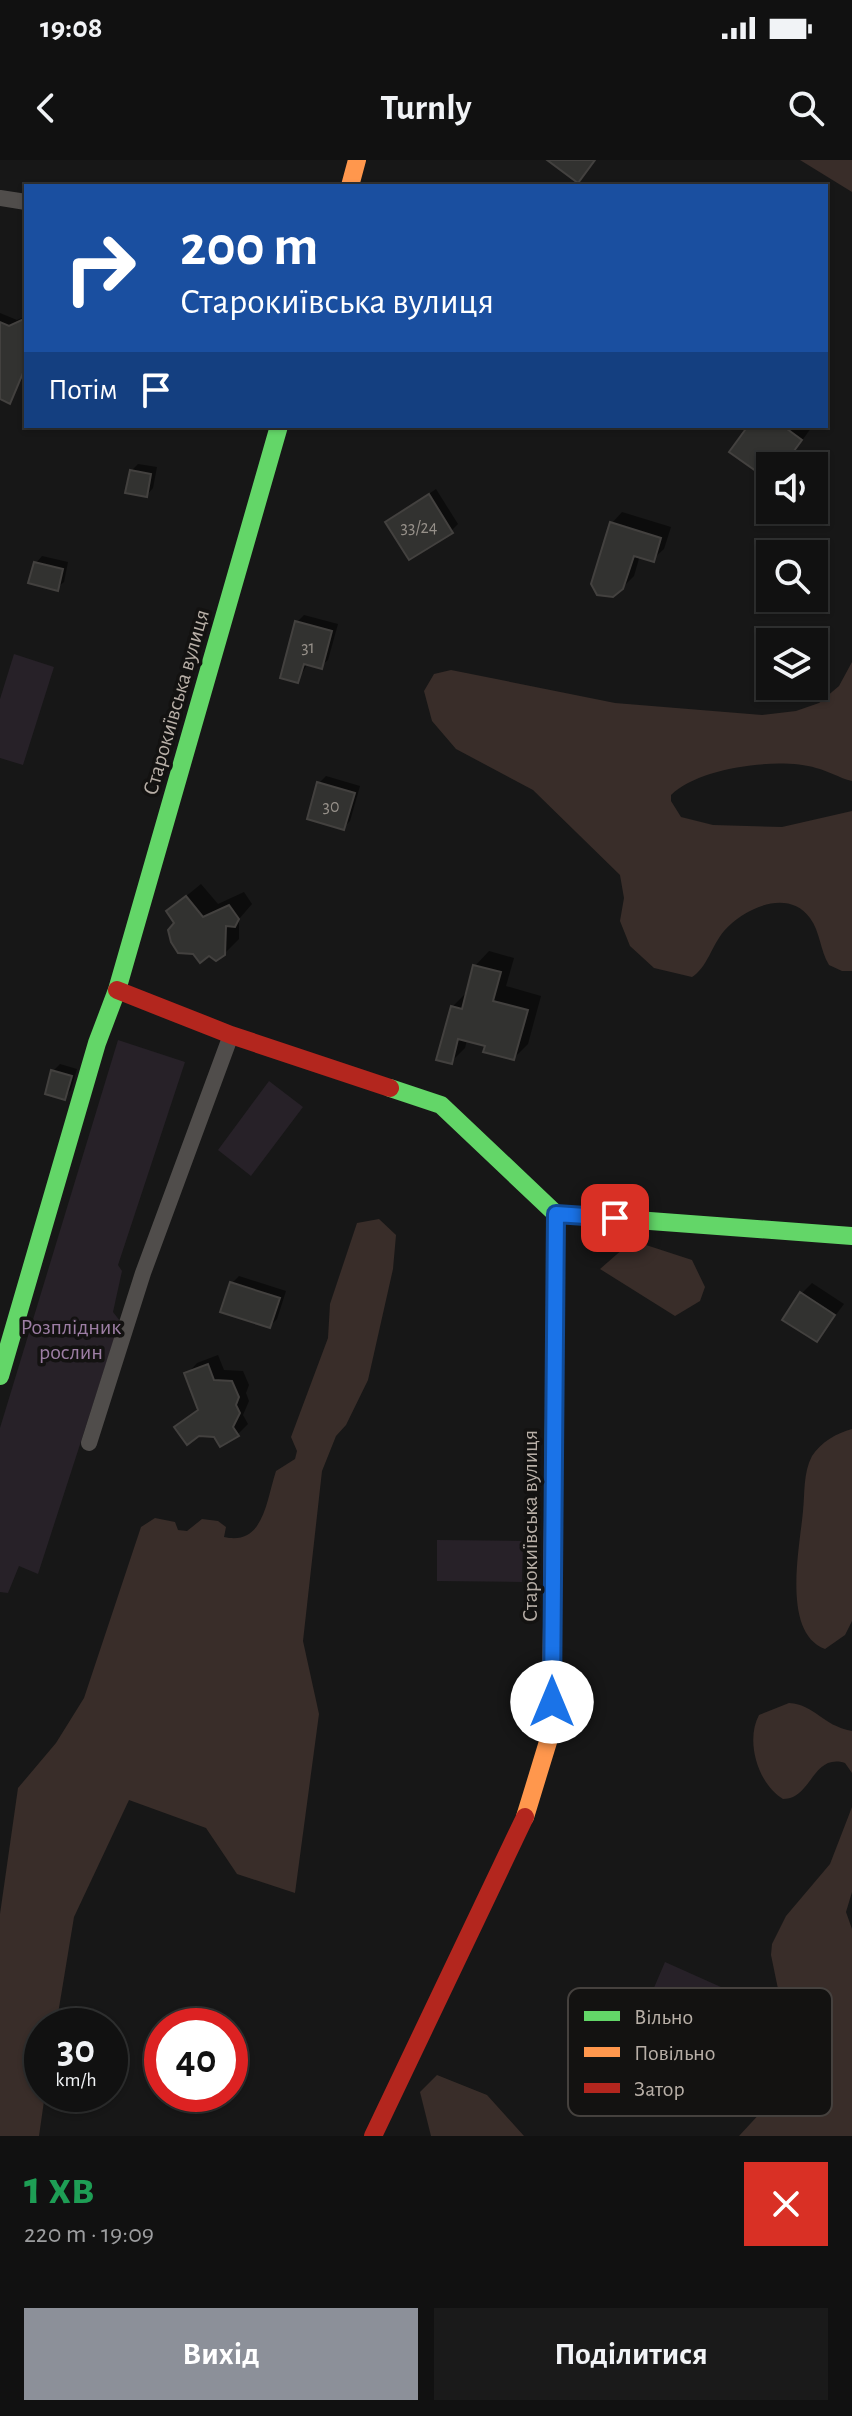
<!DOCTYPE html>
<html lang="uk">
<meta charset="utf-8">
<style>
:root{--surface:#111;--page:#1a1a1a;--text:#f1f3f6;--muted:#9c9d9f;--line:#303131;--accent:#8c9099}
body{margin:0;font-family:"Alegreya Sans",sans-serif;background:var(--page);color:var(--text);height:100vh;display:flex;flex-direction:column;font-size:30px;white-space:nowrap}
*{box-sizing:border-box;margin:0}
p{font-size:26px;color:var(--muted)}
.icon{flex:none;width:44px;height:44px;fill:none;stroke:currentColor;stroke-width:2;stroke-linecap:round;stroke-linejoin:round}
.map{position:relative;height:1976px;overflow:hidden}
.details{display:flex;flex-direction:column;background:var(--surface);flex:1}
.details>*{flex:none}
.hud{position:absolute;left:24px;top:24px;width:804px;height:244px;border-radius:0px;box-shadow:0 2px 6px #0004,0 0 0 2px var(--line);background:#1a4fa0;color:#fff;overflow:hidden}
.fabs{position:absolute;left:756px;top:292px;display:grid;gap:16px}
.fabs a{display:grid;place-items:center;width:72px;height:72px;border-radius:0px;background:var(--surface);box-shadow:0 2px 6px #0004,0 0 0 2px var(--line);font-size:40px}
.speed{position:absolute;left:24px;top:1848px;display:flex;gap:16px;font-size:40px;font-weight:700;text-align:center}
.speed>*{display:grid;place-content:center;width:104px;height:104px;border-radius:50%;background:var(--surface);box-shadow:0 2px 6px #0004,0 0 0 2px var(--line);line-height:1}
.speed small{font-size:20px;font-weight:400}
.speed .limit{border:12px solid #d22;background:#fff;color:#111}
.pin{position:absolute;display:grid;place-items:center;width:68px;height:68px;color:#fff;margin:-34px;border-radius:16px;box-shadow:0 4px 12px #0006}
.me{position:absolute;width:88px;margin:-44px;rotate:0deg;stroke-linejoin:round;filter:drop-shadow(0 0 6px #0008)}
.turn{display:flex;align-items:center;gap:28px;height:168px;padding:0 24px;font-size:36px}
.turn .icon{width:104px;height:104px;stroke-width:2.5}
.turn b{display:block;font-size:56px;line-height:68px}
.then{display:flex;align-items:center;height:76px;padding:0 24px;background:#0003;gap:16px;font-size:30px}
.round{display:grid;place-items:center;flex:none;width:84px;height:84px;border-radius:0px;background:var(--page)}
.overview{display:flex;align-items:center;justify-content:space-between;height:136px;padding:0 24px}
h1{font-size:48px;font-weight:700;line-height:60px;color:#1e9e55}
.primary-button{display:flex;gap:16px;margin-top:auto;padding:16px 24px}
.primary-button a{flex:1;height:92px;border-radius:0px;background:var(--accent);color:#fff;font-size:32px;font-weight:700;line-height:92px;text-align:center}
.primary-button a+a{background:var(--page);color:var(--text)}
.status{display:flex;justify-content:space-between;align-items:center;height:56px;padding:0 40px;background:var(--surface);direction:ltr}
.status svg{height:22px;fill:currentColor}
header{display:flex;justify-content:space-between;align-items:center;height:104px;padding:0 24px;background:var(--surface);font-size:36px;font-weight:700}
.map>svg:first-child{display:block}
.green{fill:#272128}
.water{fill:#392d29}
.shadow{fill:#0007}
.building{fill:#323230;stroke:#43413f;stroke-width:2}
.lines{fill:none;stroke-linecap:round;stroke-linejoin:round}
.street{stroke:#504d4b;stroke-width:16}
.fast{stroke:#63d668;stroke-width:18}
.slow{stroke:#ff974d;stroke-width:18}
.jam{stroke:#b3261e;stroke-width:18}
.route-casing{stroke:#114b97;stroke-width:20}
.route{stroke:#1a73e8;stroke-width:14}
.labels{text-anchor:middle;stroke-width:7;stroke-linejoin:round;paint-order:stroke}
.number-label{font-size:18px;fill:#969089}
.street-label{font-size:22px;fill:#b8afa7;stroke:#131211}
.park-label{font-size:22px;fill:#9d7ea4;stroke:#131211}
.key{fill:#131211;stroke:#45413e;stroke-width:2}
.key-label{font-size:22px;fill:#b8afa7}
</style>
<div class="status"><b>19:08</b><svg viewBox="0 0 49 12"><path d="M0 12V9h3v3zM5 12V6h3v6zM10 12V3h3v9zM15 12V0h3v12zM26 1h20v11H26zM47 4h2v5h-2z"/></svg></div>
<header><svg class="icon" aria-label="back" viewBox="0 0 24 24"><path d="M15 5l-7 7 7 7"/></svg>Turnly<svg class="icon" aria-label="search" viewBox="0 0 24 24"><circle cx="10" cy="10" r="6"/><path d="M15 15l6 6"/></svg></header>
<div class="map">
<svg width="852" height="1976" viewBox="0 0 852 1976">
<rect width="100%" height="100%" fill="#171717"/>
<path class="green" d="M14,494L54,507L23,605L0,598V539Z
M118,880L185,902L118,1105L122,1111L113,1152L120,1161L38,1414L19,1406L8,1433L0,1432V1268Z
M269,921L303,947L251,1016L218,990Z
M437,1380L523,1381L522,1422L437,1421Z
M665,1802L741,1836L726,1871L650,1837Z"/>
<path class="water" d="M800,0H852V32Z
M852,502V621C839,618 829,611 816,608C779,597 699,607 671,635V641L681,657L713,665L782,667L852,651V811H842L829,805C820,790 820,771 810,758C788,728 744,748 724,771C712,785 707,808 692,817L654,808L630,786L620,761L624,738L620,715L533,630L456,589L432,561L424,531L434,514L451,510L615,543L762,555L796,551L819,543L839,526Z
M379,1059L396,1075L393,1109L368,1220L346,1265L336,1276L322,1311L303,1481L319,1554L295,1733L237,1714L206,1668L129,1640L74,1757L56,1866H42V1934H45L39,1976H0V1754L18,1628L56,1583L84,1538L141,1367L155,1358L175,1362L178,1370L187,1371L202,1359L218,1361L226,1367L224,1377C264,1386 266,1341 276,1311L295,1299L297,1291L291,1277L328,1178L330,1144L357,1063Z
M646,1085L692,1100L705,1127L700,1141L675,1156L600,1109L624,1088Z
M852,1269V1461L845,1475L825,1489C781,1473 800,1386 803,1351C805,1333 803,1313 812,1296C821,1282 837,1273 852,1269Z
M789,1543C816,1545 821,1565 852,1571V1613L845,1603C812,1593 812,1639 783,1639C758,1624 745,1581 759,1555Z
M852,1647V1732L846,1752L852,1769V1976H739L763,1950L780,1881L783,1853L771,1795L772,1784L786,1756L830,1704Z
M437,1915L487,1935L524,1976H431L420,1932Z"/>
<path class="shadow" d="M0,153L17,160L26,156V212L10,241L0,237Z
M750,266H808L811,268L784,306H770V319Z
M138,304L157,307L153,328L147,335L131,311Z
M436,329L458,364L451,371L387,363Z
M622,352L671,367L664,389L653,399L640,395L634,416L622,428L612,363Z
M42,396L68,402L64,422L57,428L36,403Z
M304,455L338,464L328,500L321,506L308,503L298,520L297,462Z
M326,616L360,626L350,661L344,667L319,623Z
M201,724L218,744L244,732L252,744L239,759V779L224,794L177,763L168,751Z
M489,791L514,798L506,826L541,836L528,884L514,898L467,880L465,888L451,902L452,847L467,832L475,806Z
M60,904L77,909L71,930L64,937L53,911Z
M239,1116L286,1131L277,1159L270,1166L232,1123Z
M812,1123L844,1144L817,1180L801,1134Z
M218,1195L224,1210L243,1211L249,1225L246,1233L249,1241L243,1255L248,1264L237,1275H215L176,1267L199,1248L187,1214L197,1203Z"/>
<path class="building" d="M547,0H595L578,23Z
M26,158V206L10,244L0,239V162L9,166Z
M748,266H783L802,280L783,306H770V321L729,292Z
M130,310L151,314L147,337L125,333Z
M429,334L453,373L409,400L385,362Z
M610,362L661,378L654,402L634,396L623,429L613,437L597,435L591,424Z
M34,402L63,409L58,431L28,423Z
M295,461L332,471L322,509L304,504L298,523L280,518Z
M317,622L355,633L344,670L307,659Z
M186,736L203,757L229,745L239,759L235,767L226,766L225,795L216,801L209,796L200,803L193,794L178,793L171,782L168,770L174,763L166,751Z
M473,805L501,812L493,841L528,850L514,900L483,892L485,886L458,879L452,904L436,900L451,846L462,849Z
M51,910L72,916L65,940L45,934Z
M230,1122L280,1138L270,1168L220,1152Z
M800,1132L835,1155L817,1182L782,1160Z
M208,1204L214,1220L232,1221L239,1237L236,1245L240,1253L233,1267L239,1276L220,1287L214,1277L199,1276L187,1285L174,1267L198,1250L184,1213Z"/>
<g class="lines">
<path class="street" d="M0,38L26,42
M89,1283L143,1113L231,875"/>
<path class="fast" d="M390,928L441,945L556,1054L852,1076
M0,1216L97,883L117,830L279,266
M553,1360L556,1054"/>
<path class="slow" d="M350,26L357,0
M525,1657L551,1572L553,1360"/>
<path class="jam" d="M117,830L231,875L390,928
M373,1976L525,1657"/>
</g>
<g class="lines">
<defs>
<path id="route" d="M552,1542L556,1054L615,1058"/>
</defs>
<use href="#route" class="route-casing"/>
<use href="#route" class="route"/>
</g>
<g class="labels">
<g class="number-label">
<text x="419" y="373">33/24</text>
<text x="308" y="493">31</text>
<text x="331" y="652">30</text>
</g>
<g class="street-label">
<text transform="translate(175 542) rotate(-74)" y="8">Старокиївська вулиця</text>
<text transform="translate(529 1366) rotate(-90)" y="8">Старокиївська вулиця</text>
</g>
<g class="park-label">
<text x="71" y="1174">Розплідник<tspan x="71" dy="25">рослин</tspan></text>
</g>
</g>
<rect x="568" y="1828" width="264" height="128" rx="12" class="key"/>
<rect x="584" y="1851" width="36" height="10" fill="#63d668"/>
<rect x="584" y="1887" width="36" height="10" fill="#ff974d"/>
<rect x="584" y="1923" width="36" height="10" fill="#b3261e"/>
<g class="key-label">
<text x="634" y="1864">Вільно</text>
<text x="634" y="1900">Повільно</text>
<text x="634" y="1936">Затор</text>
</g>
</svg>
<div class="fabs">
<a><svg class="icon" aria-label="sound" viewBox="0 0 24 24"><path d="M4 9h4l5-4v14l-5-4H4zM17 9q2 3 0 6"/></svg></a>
<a><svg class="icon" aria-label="search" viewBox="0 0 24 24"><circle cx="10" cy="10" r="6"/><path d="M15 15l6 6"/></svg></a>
<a><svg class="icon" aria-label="layers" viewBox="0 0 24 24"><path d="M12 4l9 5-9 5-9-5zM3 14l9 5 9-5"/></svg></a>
</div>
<div class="speed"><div>30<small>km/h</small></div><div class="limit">40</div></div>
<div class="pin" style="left:615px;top:1058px;background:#d93025"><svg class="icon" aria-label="arrive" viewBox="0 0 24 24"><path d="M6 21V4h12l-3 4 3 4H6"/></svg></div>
<svg class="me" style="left:552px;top:1542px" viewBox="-20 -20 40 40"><circle r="19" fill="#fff"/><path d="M0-13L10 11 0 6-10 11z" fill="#1a73e8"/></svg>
<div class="hud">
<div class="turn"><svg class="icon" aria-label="right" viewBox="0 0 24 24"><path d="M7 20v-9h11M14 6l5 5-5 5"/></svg><div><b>200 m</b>Старокиївська вулиця</div></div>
<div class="then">Потім<svg class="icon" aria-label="arrive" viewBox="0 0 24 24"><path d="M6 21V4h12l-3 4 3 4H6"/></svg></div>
</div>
</div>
<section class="details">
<div class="overview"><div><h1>1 хв</h1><p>220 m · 19:09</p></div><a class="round" style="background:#d93025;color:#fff"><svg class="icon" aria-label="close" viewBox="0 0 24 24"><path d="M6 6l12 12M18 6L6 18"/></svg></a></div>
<div class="primary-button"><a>Вихід</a><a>Поділитися</a></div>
</section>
